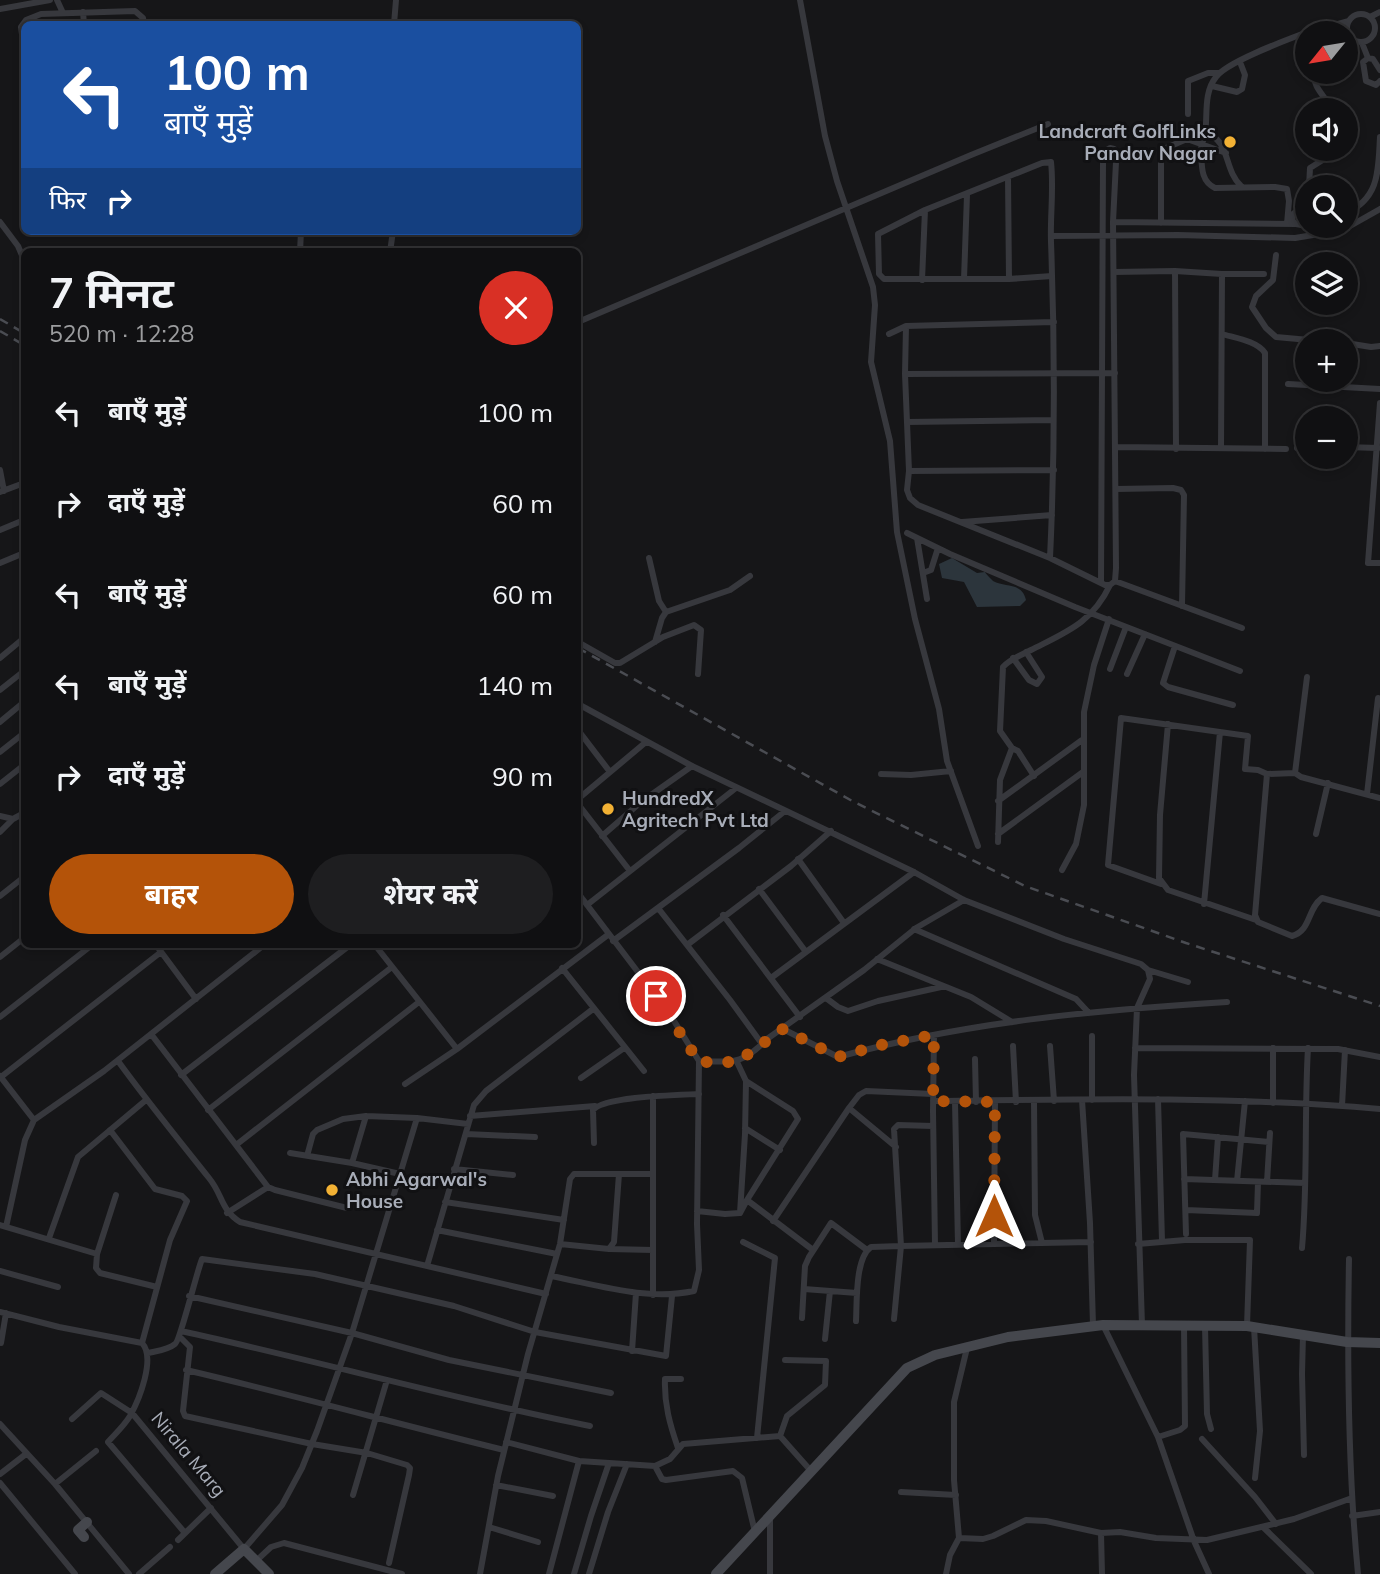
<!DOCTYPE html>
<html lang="hi">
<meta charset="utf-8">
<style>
:root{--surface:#101012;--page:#1e1e20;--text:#f1f3f6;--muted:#9c9d9f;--line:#303032;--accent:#b45309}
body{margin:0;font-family:Mulish,"Noto Sans Devanagari",sans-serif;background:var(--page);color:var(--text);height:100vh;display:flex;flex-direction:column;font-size:26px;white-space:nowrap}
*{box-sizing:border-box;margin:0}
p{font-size:23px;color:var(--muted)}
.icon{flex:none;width:38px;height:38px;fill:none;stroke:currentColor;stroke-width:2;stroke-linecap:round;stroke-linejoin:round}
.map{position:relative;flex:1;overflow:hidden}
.panel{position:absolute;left:21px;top:248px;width:560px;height:700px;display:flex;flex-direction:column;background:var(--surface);border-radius:10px;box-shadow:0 4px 10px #0003,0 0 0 2px var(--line)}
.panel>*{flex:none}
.banner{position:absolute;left:21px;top:21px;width:560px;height:214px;border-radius:10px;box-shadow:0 4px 10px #0003,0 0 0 2px var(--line);background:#1a4fa0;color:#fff;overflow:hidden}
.needle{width:46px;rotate:240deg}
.buttons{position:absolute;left:1295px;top:21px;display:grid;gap:14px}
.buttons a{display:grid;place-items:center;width:63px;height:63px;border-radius:50%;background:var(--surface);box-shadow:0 4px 10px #0003,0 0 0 2px var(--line);font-size:35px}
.pin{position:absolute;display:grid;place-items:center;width:60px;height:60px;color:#fff;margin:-30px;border:4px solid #fff;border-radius:50%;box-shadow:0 2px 7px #0007}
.me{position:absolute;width:77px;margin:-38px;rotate:0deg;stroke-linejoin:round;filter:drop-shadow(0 0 5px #0008)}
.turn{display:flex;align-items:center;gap:24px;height:147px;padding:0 28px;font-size:32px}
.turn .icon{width:91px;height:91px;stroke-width:2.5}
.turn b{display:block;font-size:49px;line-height:60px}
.then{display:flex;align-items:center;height:66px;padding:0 28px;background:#0003;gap:14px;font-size:26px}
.round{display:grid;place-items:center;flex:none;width:74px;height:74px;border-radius:37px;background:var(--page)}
.summary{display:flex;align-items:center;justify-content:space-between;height:119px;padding:0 28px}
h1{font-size:42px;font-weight:700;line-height:52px}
.button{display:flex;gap:14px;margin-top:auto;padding:14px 28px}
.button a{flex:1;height:80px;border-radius:42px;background:var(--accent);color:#fff;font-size:28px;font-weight:700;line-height:80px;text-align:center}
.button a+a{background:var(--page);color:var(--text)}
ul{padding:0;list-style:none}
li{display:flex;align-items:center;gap:21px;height:91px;padding:0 28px}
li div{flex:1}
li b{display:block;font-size:26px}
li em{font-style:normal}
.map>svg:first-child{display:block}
.water{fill:#2c353c}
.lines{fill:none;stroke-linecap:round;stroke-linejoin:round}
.street{stroke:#37383d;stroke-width:6}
.secondary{stroke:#45474d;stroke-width:10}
.rail{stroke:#4a4c52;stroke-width:2.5;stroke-dasharray:9 7;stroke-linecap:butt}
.route{stroke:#b45309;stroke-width:12;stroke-dasharray:0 21.6}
.poi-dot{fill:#f2b134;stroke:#111113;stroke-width:2.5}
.labels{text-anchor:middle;stroke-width:6;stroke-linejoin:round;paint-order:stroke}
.poi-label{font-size:19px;font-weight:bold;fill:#a8adb8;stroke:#111113;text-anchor:start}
.street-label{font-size:19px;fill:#a8adb8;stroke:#111113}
</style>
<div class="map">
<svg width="1380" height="1574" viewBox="0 0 1380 1574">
<rect width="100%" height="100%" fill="#161618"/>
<path class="water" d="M952,558L977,573L985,572C985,573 992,580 993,581C1006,588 1022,582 1026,600L1020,606L977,607L964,582L942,578L939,564Z"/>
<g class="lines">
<path class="street" d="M57,0L63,13
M800,0L825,136L837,181L873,287L875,305L871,362L890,441L897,532L915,619L939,709L947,761L978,846
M0,9L50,0
M83,12L84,24
M1347 28a14 14 0 1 1 28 0a14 14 0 1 1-28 0Z
M1370,17L1380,12
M394,24L396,0
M1313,31L1349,21
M1336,33L1347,30
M1362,43L1368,58L1373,59L1380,70
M24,49L21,27L26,20L41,14L135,11L143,18L144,24
M1368,58L1363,62L1366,81L1376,85L1380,81
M1313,72C1314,90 1325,95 1332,110
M1212,86L1237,92L1242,89L1245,75L1240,62
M1188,114V81L1208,73H1219
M1205,133C1231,140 1223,169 1241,186
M1008,177L1009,279
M1309,187L1310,168L1329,156L1333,149
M1307,208L1299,209L1293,214L1292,220L1296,224L1307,226
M1346,213C1380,198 1378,170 1380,137
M0,222L18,246L24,260
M1113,222L1296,224
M1161,223V161L1166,148L1187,139L1226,153
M1287,224L1289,201L1287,189L1275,187L1215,188C1200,181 1202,165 1201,150C1201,144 1204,140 1205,134C1208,116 1203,93 1216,77C1227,61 1292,38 1313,30
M154,231H160
M1051,236L1178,235L1295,238L1343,230L1380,209
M300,252L301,231
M390,252L393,231
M1276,255L1273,280L1256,296L1252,307L1266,328L1276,337L1320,341
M1175,271L1176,449
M1114,272L1175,271L1222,274L1221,448
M1222,274H1264
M964,279L967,195
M922,280L925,210
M578,322L971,155L1048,124
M1054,322L906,326L905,374L909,471L907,490L910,498L918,505L1050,558L1105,585H1110L1115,581L1116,568L1113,222L1116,162L1114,149L1110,148L1105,151L1103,162L1101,583
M889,334L906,326
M1222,334C1235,338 1257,341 1265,353V449
M1346,343L1371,347L1380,346
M905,374L1115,373
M1288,384L1380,389
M1380,403L1368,563H1380
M907,422L1053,420
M1116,447L1286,449
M1346,447L1378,448
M1297,448H1307
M0,470L4,491
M909,471L1054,470
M1116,489L1173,488L1181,490L1184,495L1182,606
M0,492L24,483
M962,522L1052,515
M0,530L24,520
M907,533L950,554L1075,607L1240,671
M917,538L927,599
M649,558L659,601L666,612
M1050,558C1055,453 1055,348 1051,242C1050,216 1054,189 1051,162L1042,163L925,210L878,234L879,274L884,279H1009L1052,276
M0,563L24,553
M923,573L931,570L938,548
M1115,581L1242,628
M578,642L615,663H620L663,637L694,625L701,630L698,674
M655,642L662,618L666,612L730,590L750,576
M1175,646L1163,683L1168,687L1233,705
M0,658L24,638
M1013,658L1029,680L1037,684L1042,677L1026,652
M1110,669L1126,627
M1127,674L1145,634
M1307,677L1295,773L1301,777L1380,798
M0,690L24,671
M578,704L692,766L914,872L964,900L1064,939L1141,964L1148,970L1150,979L1137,1008L1134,1075L1142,1325
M0,722L24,702
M1168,724L1160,815L1159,878L1168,890L1256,920
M578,730L610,772
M1012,748L1018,751L1034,776
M0,752L24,733
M1295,773L1267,774L1255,915L1258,922L1292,936C1311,931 1307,909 1322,898L1380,914
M881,774L911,775L951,771
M0,784L24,765
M1367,794L1378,698
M578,799L646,742
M998,801L1082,740
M578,804L630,871
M0,816L13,819L24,813
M0,832L13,819
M998,834L1083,772
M1316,834L1328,783
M602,836L641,802L692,766
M998,842L1000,780L1012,748L1000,731L1003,667C1010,659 1021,655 1031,650C1066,632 1092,623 1110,585
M798,859L844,923
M1062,870L1076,844L1084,805V712L1094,665L1109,619
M1161,884L1108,865L1121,718L1248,736L1245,769L1258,770L1267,774
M759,889L806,952
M0,896L24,877
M1204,904L1220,732
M587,905L736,788
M658,908L730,1000L762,1044
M723,915L800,1017
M914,929L1076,999L1089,1013
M613,941L739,848L785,811
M156,945L196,999
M375,945L457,1049
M687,945L791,866L831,831
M0,957L24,938
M877,959L971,997L1012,1022
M562,968L644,1071
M1148,970L1188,982
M771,978L914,872
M826,998L838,1007L848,1011L878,1001L941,987
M0,1017L92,945
M783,1029L838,1057C965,1022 1096,1010 1227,1002
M151,1034L268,1187L275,1190L347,1208
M934,1035L933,1111L935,1245
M1013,1046L1016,1102
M1050,1046L1054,1101
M1135,1048L1338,1049L1380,1057
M975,1059L976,1102
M118,1061C147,1101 178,1139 209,1178C223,1195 220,1209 240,1222L546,1294
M699,1061C734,1062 742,1065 767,1039L864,970L916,928L964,900
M737,1062L746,1081L745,1134L740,1213
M181,1075L350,945
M0,1076L34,1120L104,1071L264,945
M1,1077L161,952
M581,1078L624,1048
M746,1081L793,1111L798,1119L747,1200L813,1250
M405,1084L457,1049L609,934
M653,1096V1295
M1158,1099L1162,1241
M1082,1100L1090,1223L1093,1325
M1092,1100V1036
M933,1101C1082,1099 1232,1096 1380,1109
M1034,1101L1035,1215L1042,1243
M955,1102L958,1245
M1273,1103V1048
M1342,1106L1345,1050
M849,1108L859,1095L866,1091L933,1094
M208,1110L392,967
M470,1116L595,1106
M933,1126L898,1125L894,1129L901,1246L1091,1242
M745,1128L780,1150
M110,1130L155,1189L182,1196L187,1201L170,1240L142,1343C156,1358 139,1400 130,1416C124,1426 115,1434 108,1442L185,1533
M466,1134L535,1137
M594,1143L593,1110C605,1096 679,1095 699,1094
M236,1145L419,1002
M290,1153L352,1163L400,1174
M307,1156L313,1134L317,1130L343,1119L366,1116L417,1118L468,1124
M352,1163L366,1116
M454,1169L513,1175
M1184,1179L1305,1183
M1215,1180L1218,1137
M1237,1181L1245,1101
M1267,1182L1270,1133
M445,1202L564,1220
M1186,1210L1257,1213L1258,1182
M697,1211L725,1214L740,1213L747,1200
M227,1213L268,1187
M773,1221L849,1108L896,1147
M0,1225L97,1254L116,1195
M6,1227L25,1140L34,1120
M437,1230L557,1254
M1186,1234L1183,1134L1269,1142
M49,1238L78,1157L146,1100
M743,1242L775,1258L757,1438
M560,1244L609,1249L614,1242L619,1174H653
M994,1244L995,1102
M1138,1244L1185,1240H1250L1247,1326
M1302,1248C1308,1182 1304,1115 1308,1048
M609,1249L653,1250
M97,1254L96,1268L100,1273L157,1287
M1349,1259C1347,1364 1348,1470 1358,1574
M427,1266L474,1105L486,1091L593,1009
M0,1271L58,1287
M551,1276C598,1285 646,1301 694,1291L699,1270L697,1224L699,1061L669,1013L578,893
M804,1289L857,1293
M189,1296L352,1333L449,1360L611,1393
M0,1312L59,1327L142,1343
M802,1318L805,1266L809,1257L831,1223L867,1250
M856,1321C857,1302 855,1258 871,1247L901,1246L894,1319
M1103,1325L1158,1437L1194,1541L1209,1574
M1205,1326L1207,1414L1211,1429
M1254,1327L1260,1431L1255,1478
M181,1331C318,1361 453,1399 590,1426
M1303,1335L1302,1374L1304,1455
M181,1338L190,1347L183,1411L185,1416L312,1444L367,1453L407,1465L410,1468L409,1475L389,1563
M825,1339L830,1291
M1,1343L6,1313
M632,1351L636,1293
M148,1353C156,1351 168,1350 175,1344C180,1341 197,1271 202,1259L315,1274L454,1306L535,1332L666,1356L672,1296
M186,1370C293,1395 398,1424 504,1450
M72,1419L101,1393L132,1413L244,1549L282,1505L302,1468L317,1431L352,1333L417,1118
M0,1424L55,1484L129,1574
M780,1436L787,1416L825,1385L826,1361L785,1360
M1158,1437L1180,1430L1185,1426L1184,1325
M1202,1439L1255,1497L1276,1524
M506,1442L579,1461L655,1466L670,1459L683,1444L780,1436L811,1471
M678,1448C670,1425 664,1404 665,1379H681
M655,1466L662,1479L666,1480L733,1471L742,1478L755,1532
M0,1474L26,1454
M0,1483L75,1574
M55,1484L96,1451
M496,1485L553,1496
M901,1492L956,1495
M353,1495L387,1380
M1352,1516L1380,1512
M770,1517V1574
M489,1527L538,1542
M1263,1527L1311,1574
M1101,1533L1102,1574
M959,1538L983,1539L993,1536L1026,1520L1046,1521L1101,1533L1120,1532L1156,1538L1207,1540L1294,1519L1352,1498
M178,1540L211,1508
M256,1561L271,1547L284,1543L402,1574
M139,1574L170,1547
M480,1574L498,1476L528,1354L560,1244L570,1179L574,1174H619
M549,1574L579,1461
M574,1574L591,1516L609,1463
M589,1574L608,1512L627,1464
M946,1574L950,1555L959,1538L954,1480V1402L967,1348"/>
<path class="secondary" d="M84,1537L78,1530L87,1522
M215,1574L244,1549L269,1574
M716,1574L907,1368L935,1355L1008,1337L1103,1325L1247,1326L1347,1342L1380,1343"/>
<path class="rail" d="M0,319L24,333
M0,331L24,345
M578,648L854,802L1025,886L1186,943L1380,1006"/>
</g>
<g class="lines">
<path class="route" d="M656,996L699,1062H737L783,1029L838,1057L880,1045L934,1035L933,1101L995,1102L994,1216"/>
</g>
<g class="poi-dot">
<circle cx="1230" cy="142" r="7"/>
<circle cx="608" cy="809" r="7"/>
<circle cx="332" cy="1190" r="7"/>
</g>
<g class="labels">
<g class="poi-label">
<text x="1216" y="138" text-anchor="end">Landcraft GolfLinks<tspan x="1216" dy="22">Pandav Nagar</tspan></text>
<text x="622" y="805">HundredX<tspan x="622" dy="22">Agritech Pvt Ltd</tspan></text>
<text x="346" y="1186">Abhi Agarwal's<tspan x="346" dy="22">House</tspan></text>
</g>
<g class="street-label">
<text transform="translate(189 1454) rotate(50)" y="7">Nirala Marg</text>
</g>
</g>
</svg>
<div class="buttons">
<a><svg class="needle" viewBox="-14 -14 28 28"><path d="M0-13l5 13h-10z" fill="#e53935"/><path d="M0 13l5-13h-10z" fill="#9c9d9f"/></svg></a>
<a><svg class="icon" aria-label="sound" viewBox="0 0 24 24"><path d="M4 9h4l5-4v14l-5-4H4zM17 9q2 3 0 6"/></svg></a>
<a><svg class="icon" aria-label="search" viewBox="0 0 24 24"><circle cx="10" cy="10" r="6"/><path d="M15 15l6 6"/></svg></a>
<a><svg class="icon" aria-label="layers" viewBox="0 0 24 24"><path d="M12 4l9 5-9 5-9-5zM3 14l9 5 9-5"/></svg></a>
<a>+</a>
<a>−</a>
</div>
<div class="pin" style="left:656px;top:996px;background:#d93025"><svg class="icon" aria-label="arrive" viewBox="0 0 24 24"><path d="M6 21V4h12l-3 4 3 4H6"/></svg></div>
<svg class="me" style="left:994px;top:1216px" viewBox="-20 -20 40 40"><path d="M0-17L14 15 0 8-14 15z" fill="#b45309" stroke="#fff" stroke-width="4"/></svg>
<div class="banner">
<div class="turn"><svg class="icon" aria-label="left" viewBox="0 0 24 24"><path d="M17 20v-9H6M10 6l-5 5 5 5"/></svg><div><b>100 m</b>बाएँ मुड़ें</div></div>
<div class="then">फिर<svg class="icon" aria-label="right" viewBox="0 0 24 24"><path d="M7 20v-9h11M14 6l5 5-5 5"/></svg></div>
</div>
<section class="panel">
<div class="summary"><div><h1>7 मिनट</h1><p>520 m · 12:28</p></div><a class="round" style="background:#d93025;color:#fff"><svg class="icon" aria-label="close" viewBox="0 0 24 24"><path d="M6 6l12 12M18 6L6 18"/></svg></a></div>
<ul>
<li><svg class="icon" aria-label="left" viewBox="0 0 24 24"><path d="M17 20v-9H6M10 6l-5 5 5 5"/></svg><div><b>बाएँ मुड़ें</b></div><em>100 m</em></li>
<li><svg class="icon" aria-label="right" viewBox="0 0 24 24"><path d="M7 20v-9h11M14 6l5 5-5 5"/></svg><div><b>दाएँ मुड़ें</b></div><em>60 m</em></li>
<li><svg class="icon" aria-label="left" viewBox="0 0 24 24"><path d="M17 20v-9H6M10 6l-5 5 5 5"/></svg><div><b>बाएँ मुड़ें</b></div><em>60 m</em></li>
<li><svg class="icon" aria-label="left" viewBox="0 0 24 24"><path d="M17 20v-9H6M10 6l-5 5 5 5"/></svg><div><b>बाएँ मुड़ें</b></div><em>140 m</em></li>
<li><svg class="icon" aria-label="right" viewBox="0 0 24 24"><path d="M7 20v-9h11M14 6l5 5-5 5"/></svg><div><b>दाएँ मुड़ें</b></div><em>90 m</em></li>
</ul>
<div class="button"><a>बाहर</a><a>शेयर करें</a></div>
</section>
</div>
